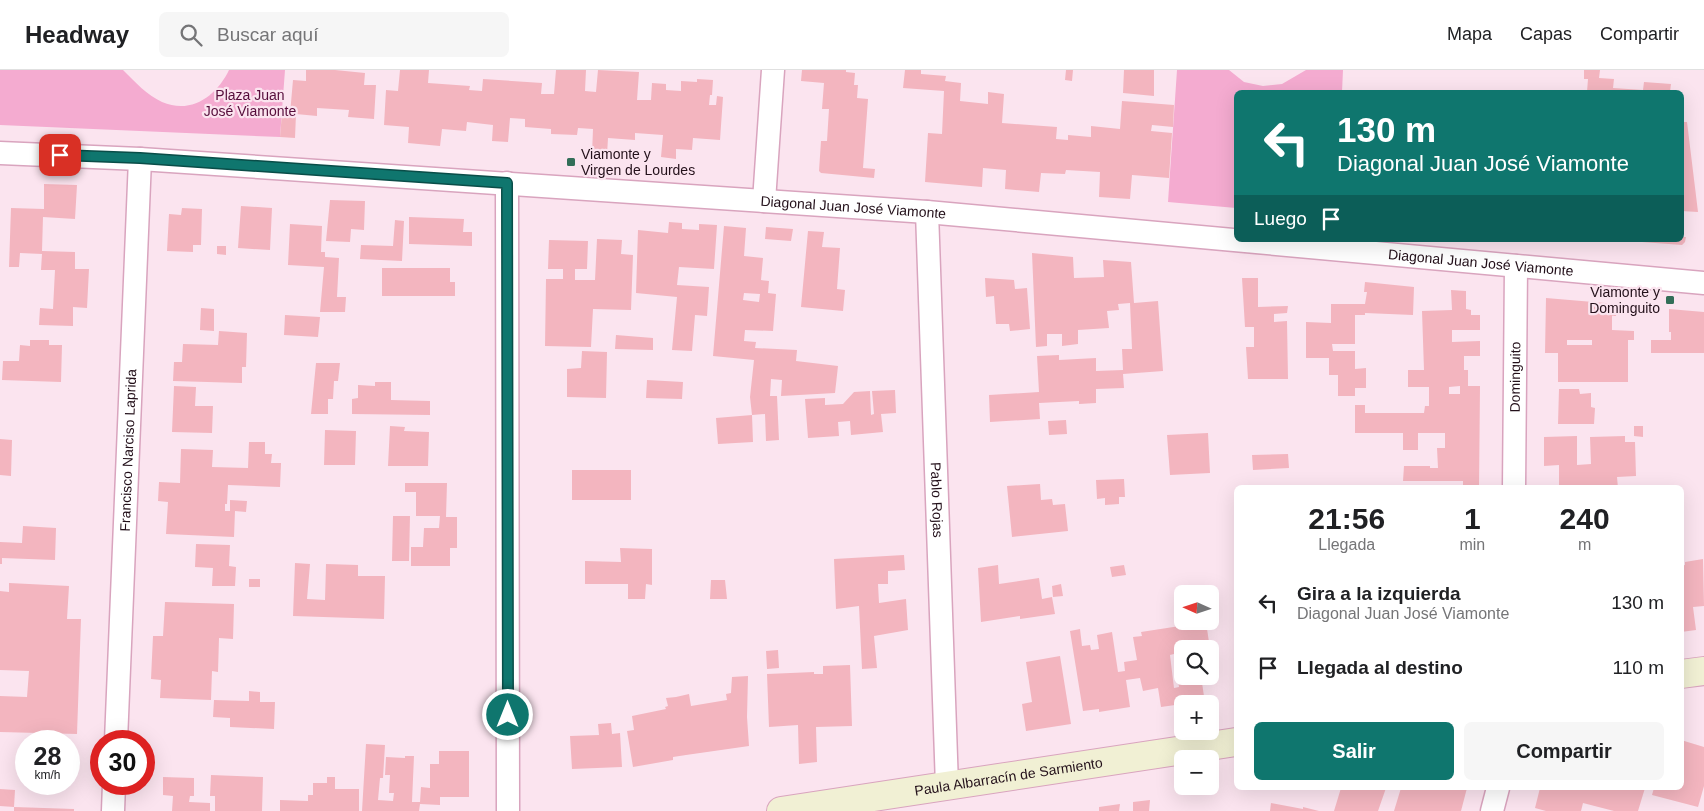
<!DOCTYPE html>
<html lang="es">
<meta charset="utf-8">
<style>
:root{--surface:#fff;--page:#f6f6f6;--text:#202124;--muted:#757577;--line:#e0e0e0;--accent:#0f766e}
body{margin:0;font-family:Arial,sans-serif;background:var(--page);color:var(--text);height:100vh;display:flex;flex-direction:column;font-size:19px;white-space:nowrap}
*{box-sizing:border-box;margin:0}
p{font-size:16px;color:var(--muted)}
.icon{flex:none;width:28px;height:28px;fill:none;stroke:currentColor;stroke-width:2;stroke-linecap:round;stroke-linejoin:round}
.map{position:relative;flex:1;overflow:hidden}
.panel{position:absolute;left:1234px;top:415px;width:450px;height:305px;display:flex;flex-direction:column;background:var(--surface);border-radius:8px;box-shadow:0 5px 20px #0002}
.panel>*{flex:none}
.hud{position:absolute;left:1234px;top:20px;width:450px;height:152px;border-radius:8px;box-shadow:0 5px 20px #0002;background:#0f766e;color:#fff;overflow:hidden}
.needle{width:32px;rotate:273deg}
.fabs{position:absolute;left:1174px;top:515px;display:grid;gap:10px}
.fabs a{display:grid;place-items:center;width:45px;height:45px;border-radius:8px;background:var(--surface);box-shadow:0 5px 20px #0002;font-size:25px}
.speed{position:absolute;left:15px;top:660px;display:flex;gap:10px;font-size:25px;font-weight:700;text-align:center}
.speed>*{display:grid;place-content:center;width:65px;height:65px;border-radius:50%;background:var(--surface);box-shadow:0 5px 20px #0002;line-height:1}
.speed small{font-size:12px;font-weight:400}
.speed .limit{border:8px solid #d22;background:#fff;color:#111}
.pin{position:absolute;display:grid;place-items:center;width:42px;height:42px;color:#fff;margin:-21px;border-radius:10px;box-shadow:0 2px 8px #0006}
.me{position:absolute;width:55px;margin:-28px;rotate:0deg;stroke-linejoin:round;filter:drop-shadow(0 0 4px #0008)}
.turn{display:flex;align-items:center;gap:18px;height:105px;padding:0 20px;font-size:22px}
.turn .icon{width:65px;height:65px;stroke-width:2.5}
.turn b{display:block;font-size:35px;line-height:42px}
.then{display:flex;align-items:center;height:48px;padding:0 20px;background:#0003;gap:10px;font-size:19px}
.eta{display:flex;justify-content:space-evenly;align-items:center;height:85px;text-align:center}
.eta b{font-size:30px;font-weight:700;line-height:35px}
.button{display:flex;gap:10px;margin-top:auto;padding:10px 20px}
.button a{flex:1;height:58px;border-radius:8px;background:var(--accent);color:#fff;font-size:20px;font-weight:700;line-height:58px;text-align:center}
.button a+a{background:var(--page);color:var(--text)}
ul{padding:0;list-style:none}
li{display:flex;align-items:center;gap:15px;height:65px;padding:0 20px}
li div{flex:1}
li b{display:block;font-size:19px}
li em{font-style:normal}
header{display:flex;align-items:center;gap:30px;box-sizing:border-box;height:70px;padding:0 25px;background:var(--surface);border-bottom:1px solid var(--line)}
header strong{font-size:24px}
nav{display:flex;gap:28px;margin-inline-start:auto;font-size:18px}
.search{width:350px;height:45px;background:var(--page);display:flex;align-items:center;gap:12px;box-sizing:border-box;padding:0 18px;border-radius:8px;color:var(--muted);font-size:19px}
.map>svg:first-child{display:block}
.green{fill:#f4abd0}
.building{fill:#f3b5bf;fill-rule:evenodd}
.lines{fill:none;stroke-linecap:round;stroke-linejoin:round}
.minor-casing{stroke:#d9a4be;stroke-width:25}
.secondary-casing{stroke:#d9a4be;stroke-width:30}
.minor{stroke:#fff;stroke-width:22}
.secondary{stroke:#f1f0d4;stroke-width:28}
.route-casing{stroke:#0a4d48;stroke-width:12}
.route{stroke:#0f766e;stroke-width:9}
.poi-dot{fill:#326e58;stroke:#fbe4ef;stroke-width:2}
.labels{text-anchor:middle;stroke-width:4.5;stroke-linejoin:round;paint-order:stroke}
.park-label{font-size:14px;fill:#560d3b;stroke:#fbe4ef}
.poi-label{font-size:14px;fill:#23101a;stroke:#fbe4ef;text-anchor:start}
.street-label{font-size:14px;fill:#23101a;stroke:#fbe4ef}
</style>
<header>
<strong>Headway</strong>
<div class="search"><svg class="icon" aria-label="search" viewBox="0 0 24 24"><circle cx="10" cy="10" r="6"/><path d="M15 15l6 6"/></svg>Buscar aquí</div>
<nav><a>Mapa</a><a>Capas</a><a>Compartir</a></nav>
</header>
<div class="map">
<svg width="1704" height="741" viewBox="0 0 1704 741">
<rect width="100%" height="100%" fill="#fbe4ef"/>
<path class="green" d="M0,0H123C135,12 147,25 162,32C192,45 217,25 229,0H285L280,67L0,55Z
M1177,0H1229L1244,12L1263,16L1282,14L1306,0H1343L1342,22H1236V138L1168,132Z"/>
<path class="building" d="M306,0H335L365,3L364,15H376L374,49L348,47L349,40L317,38V46L296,44L295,68L280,67L282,43L290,44L293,10L306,11Z
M400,0H429L428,13L470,16L469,20L482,21L483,9L542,13L541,24H554L556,0H586L585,21L596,22L598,0L639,2L637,30H651L652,13L666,14V20L681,21V11L697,12V9L713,10L712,25H710L709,35H716L717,26L723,27L720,70L693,68L692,80L676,79V89L661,87L663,65L635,63V70L608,68L607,85L592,84L593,59L578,58L577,65L551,64V59L525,57V49L510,48L508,72L492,71L493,55L467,52L466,61L442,59L440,76L408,73L409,57L384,55L386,20L398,21Z
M802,0H846V2L855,3L854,15H858L857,28L868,29L863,98L875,99L874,108L821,103L819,101L821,71H827L829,39H822L824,13L801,11Z
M905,0H921V4L946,6L945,11L961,13L960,31L988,34V22L1004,24L1002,53L1057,57L1056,69L1068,70V65L1091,67V56L1120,59L1122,31L1174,35L1173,57L1152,55L1151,61L1172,63L1169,108L1132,105L1130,129L1099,127L1100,102L1066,100L1065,104L1041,103L1039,122L1005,119L1006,100L983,98L982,117L925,112L928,63L942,64L944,21L903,18Z
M1066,0H1073L1072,11L1065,10Z
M1124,0H1154V26L1123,23Z
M1584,0H1600L1599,8L1614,9L1613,18L1643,20L1644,12L1671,14L1670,22H1587L1588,9H1584Z
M1681,52H1687L1698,142L1681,141Z
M44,114L77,115L75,149L43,147L42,181L75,182V199H89L87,238L73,237V256L39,255L40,238L53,239L55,200H41L42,184L20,183L19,197H9L11,138L44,139Z
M330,130L365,131L364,160L351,159L350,172L326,171Z
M241,136L272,138L270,180L238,178Z
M182,138L202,139L201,175H193V182L167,181L169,144L181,145Z
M409,147L464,149L463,162H472V176L409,174Z
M395,150L404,151L402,191L360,189L361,175L393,176Z
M669,152L682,153V159L699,160V154L717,155L714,199L679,197L677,215L709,217L707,246L695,245L692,281L672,280L677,227L636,223L638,160L668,163Z
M290,154L322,156L321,182H325V187L339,188L337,227H346L345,242H320L324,197L288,195Z
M724,156L746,158L744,186L763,188L761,210L769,211L768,223L776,224L773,261L745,260L744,271L756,272L755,278L797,280L796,291L838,296L835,323L781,326L782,310L771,309L770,326H777L779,370L766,371L765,344L752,345L750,327L754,290L713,286ZM744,223L760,224L759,232L743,230Z
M766,157L793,159L791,171L765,169Z
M808,161L824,162L822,177L840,178L837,219L845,220L843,241L801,237Z
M1681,167H1686L1685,172L1682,175L1642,172L1643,170H1681Z
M597,169L622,170L621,184L633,185L631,240L593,239L591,277L545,276L546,209H563V199H548L549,170L588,171L587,199H575V210H595Z
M217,176H226V185L217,184Z
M1032,183L1073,187L1074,208L1104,207L1103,190L1131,192L1134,233L1158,231L1163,301L1123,304L1124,318L1096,319V333L1079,334V331L1039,333L1040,349L990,352L989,325L1039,322L1037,286L1059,285V290L1096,288V301L1123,300L1122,279H1132L1130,233L1118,234L1119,240L1107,241L1109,258L1078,260V274L1062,276V264H1047V276L1036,277Z
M382,198H450V212H455V226H382Z
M985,208L1014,210L1015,219L1027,218L1030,259L1010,261L1009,254H996L994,226L986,227Z
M1242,208H1258V237L1288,236L1287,243L1274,244V252L1287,251L1288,309H1248L1246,277H1254V257H1245Z
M1365,212L1414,217L1413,245L1365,243V245H1355V274H1332L1333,281H1355V299L1366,298V318H1355V326H1338V305H1329V288H1306V252L1331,253V234H1365L1367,222H1364Z
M1451,220L1466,221V239L1471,240V245H1480V260H1452V272L1480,271V286H1464V300H1468V316H1480L1479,418H1463V411H1403L1404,396H1430V398H1438L1437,378H1445V363H1418V380H1403V363H1355V335H1365V343H1424L1425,336H1429V317H1408V300H1424L1422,241L1452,240ZM1460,316V324H1449V317Z
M1546,228L1617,234L1616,246H1612V260L1634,261V270H1628V312H1558V283H1545ZM1567,270H1592V275H1567Z
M201,238L214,239V261L200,260Z
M1669,239L1704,242V283H1651V270H1671V262H1669Z
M285,245L320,247L318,267L284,265Z
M219,261L247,263L246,297H242V313L173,311L174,292H182L183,274L218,275Z
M616,265L653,268V280L615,279Z
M30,270H49V275H62L61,312L2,310L3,291H19L20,275L30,276Z
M582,281L607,282L606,328L567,327V299L581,298Z
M316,293H340L338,311H334L333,329H328V344H311Z
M647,310L683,312L682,329L646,328Z
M375,312H391V330L430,331V345L352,344V329L358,328V315L375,316Z
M174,316L196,317L195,336H213L212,363L172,362Z
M1559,319H1579L1580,324L1591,323V337L1595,338L1594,354H1558Z
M895,320L896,343L881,344L883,362L851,365L850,351L838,352L839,366L808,368L805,329L825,328V335L843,334L854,322L870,321L871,345L874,344L872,321Z
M752,345L753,372L718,374L716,348Z
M1066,350L1067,364L1049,365L1048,351Z
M390,356L405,357L404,361L429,362L428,396H388Z
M1634,356H1643V367L1634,366Z
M325,360L356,361L355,395H324Z
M1208,363L1210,403L1170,405L1167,365Z
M1577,366V395L1591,394L1590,367L1625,366V372H1635L1636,406L1617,407L1618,418H1557V415H1559V395L1544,396V367Z
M0,369L12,370L11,406L0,405Z
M249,372H265V384H272L271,393H281L280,417L228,415L227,434H225V441H230V430L247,431L246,442L235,441L234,467L166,464L168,432L158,431L159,412L180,413L181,379L213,380L212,397L248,398Z
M1288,384L1289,398L1253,400L1252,385Z
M572,400H631V430H572Z
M1124,409L1125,427H1119V434L1105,435V428L1097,429L1096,410Z
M405,413H447L446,447H457V478H450V496H411V477H423L424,458H439L440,446H416V422H405Z
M1040,414L1041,430L1052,429L1053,435L1065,434L1068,461L1012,467L1007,416Z
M393,446H410L409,491H392Z
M23,456L56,458L55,490L2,488V494H0V472L22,473Z
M196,474L230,475L229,496L236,497L235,516H212L213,498L195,497Z
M620,478L652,479V515L646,514L645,529H628V514H585V491L621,492Z
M904,485L905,500L888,501V514H878L879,533L906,529L908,560L874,566L877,598L862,599L859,536L836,539L834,489Z
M1703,489L1704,536L1693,537L1696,560L1681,562V496L1685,495V492Z
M295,493L310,494L307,529L325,530L326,494L358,495V506H385L384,549L293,546Z
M998,495L999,514L1039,508L1042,529L1052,527L1055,544L1020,549V546L981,552L978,498Z
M1124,495L1126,505L1112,507L1110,497Z
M249,509H260V517H249Z
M711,510H725L727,529H710Z
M9,513L69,516L67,549H81L77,664L0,662V626L27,627L29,601L0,600V521L9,522Z
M1061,514L1063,526L1053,527L1052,516Z
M165,532L234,534L233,569L219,568L218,602L212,601L211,630L160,628L161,610L151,609L153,566H163Z
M1206,552L1210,579H1182V606H1201L1205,633L1182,634L1161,637L1158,618L1143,621L1140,608L1126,610L1130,637L1099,642V639L1083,641L1070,561L1080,559L1082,576L1090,575L1091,580L1099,579L1097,565L1112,562L1118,602L1125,601L1124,592L1137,590L1133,567L1142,566L1141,562ZM1174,584L1179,617L1174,618L1170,585Z
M778,580L779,598L767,599L766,581Z
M1210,584L1214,603L1210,604Z
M1060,586L1071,654L1026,661L1022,634L1032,632L1026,592Z
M850,595L852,656L816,657L817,692L799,694L798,655L769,657L767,604L814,602V604H823V596Z
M748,606L747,647L749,676L686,685L673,687V690L633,697L627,661L634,660L632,646L666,639L665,637L668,636L666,628L676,627L689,624L691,636L727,630L726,624L731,623L732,607Z
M249,621L260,622V632H275L274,659L230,657V648L213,647L214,630L249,631Z
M611,653L612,664L620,663L622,697L572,699L570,666L599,665L598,654Z
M1681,670L1704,677V716L1698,737L1652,725L1654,718H1681Z
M366,674L385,675L383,708H380L378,730L393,731L394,723H389L390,705H385L386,687L405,688V686H414L412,732H420L421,717L430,718V694H439V681H469V727H440V735L420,734L419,741H362Z
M69,679H76V691H69Z
M211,705L263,707L262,741H215V726H210Z
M163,707L194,708V726H190L189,732L210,733V741H172L173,726L163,725Z
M327,707H335V719H359V741H280V730L308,731V725H313V713H327Z
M1341,718H1386L1378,741H1334Z
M1401,718L1448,719L1467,718L1461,741H1394Z
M1540,718H1645L1638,741H1614L1583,733L1581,741H1546L1535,738Z
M0,719L15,720L14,737L0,736Z
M1150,730L1149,741H1133V732Z
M1271,733L1303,739V737L1319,741H1270Z
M1120,734L1119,741H1099V737Z
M14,737L74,739V741H14Z"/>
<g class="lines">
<defs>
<g id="minor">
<path id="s1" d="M0,83L140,89L927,142L1704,213"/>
<path d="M507,113L508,741"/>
<path d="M764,131L773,0"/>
<path id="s2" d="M927,142L947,716"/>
<path id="s3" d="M1514,418L1516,196"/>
<path id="s4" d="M116,671L140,89"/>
<path d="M113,741L114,714"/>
<path d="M1492,741L1498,718"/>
</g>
<g id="secondary">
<path d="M1681,604L1704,601"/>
<path id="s5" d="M781,741L1236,672"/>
</g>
</defs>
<use href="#minor" class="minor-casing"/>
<use href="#secondary" class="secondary-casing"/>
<use href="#minor" class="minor"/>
<use href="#secondary" class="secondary"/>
</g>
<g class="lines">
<defs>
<path id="route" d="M60,85L140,88L507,113L508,645"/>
</defs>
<use href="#route" class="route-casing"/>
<use href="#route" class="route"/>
</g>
<g class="poi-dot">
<rect x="566" y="87" width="10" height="10" rx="2.5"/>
<rect x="1665" y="225" width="10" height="10" rx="2.5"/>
</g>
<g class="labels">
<g class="park-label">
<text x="250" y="30">Plaza Juan<tspan x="250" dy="16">José Viamonte</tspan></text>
</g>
<g class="poi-label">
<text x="581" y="89">Viamonte y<tspan x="581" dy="16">Virgen de Lourdes</tspan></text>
<text x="1660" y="227" text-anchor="end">Viamonte y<tspan x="1660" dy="16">Dominguito</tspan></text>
</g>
<g class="street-label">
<text dy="5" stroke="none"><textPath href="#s1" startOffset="855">Diagonal Juan José Viamonte</textPath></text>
<text dy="5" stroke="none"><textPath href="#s1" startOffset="1485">Diagonal Juan José Viamonte</textPath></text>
<text dy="5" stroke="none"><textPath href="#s3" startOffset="111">Dominguito</textPath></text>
<text dy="5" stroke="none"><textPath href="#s4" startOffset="291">Francisco Narciso Laprida</textPath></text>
<text dy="5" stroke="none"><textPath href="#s2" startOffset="288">Pablo Rojas</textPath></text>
<text dy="5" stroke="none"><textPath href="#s5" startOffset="230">Paula Albarracín de Sarmiento</textPath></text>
</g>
</g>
</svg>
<div class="fabs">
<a><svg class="needle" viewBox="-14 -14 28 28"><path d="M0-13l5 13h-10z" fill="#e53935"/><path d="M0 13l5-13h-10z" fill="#757577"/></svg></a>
<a><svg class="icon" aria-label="search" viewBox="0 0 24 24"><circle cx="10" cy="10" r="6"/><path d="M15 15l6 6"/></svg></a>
<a>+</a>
<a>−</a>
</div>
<div class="speed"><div>28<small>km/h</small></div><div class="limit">30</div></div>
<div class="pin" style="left:60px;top:85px;background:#d93025"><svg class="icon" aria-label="arrive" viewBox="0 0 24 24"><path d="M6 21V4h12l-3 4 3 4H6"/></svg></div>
<svg class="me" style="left:508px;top:645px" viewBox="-20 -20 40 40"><circle r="17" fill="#0f766e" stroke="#fff" stroke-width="3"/><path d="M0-11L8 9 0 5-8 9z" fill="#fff"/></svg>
<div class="hud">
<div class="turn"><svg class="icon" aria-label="left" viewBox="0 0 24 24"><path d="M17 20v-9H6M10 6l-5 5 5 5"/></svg><div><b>130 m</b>Diagonal Juan José Viamonte</div></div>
<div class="then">Luego<svg class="icon" aria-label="arrive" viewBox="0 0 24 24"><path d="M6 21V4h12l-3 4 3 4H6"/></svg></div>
</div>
<section class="panel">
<div class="eta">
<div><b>21:56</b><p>Llegada</p></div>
<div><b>1</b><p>min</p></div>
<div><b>240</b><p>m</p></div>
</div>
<ul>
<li><svg class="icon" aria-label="left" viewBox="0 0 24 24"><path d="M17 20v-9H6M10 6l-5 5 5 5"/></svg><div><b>Gira a la izquierda</b><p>Diagonal Juan José Viamonte</p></div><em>130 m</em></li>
<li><svg class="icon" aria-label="arrive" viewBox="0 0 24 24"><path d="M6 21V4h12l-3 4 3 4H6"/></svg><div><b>Llegada al destino</b></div><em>110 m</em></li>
</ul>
<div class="button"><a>Salir</a><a>Compartir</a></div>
</section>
</div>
